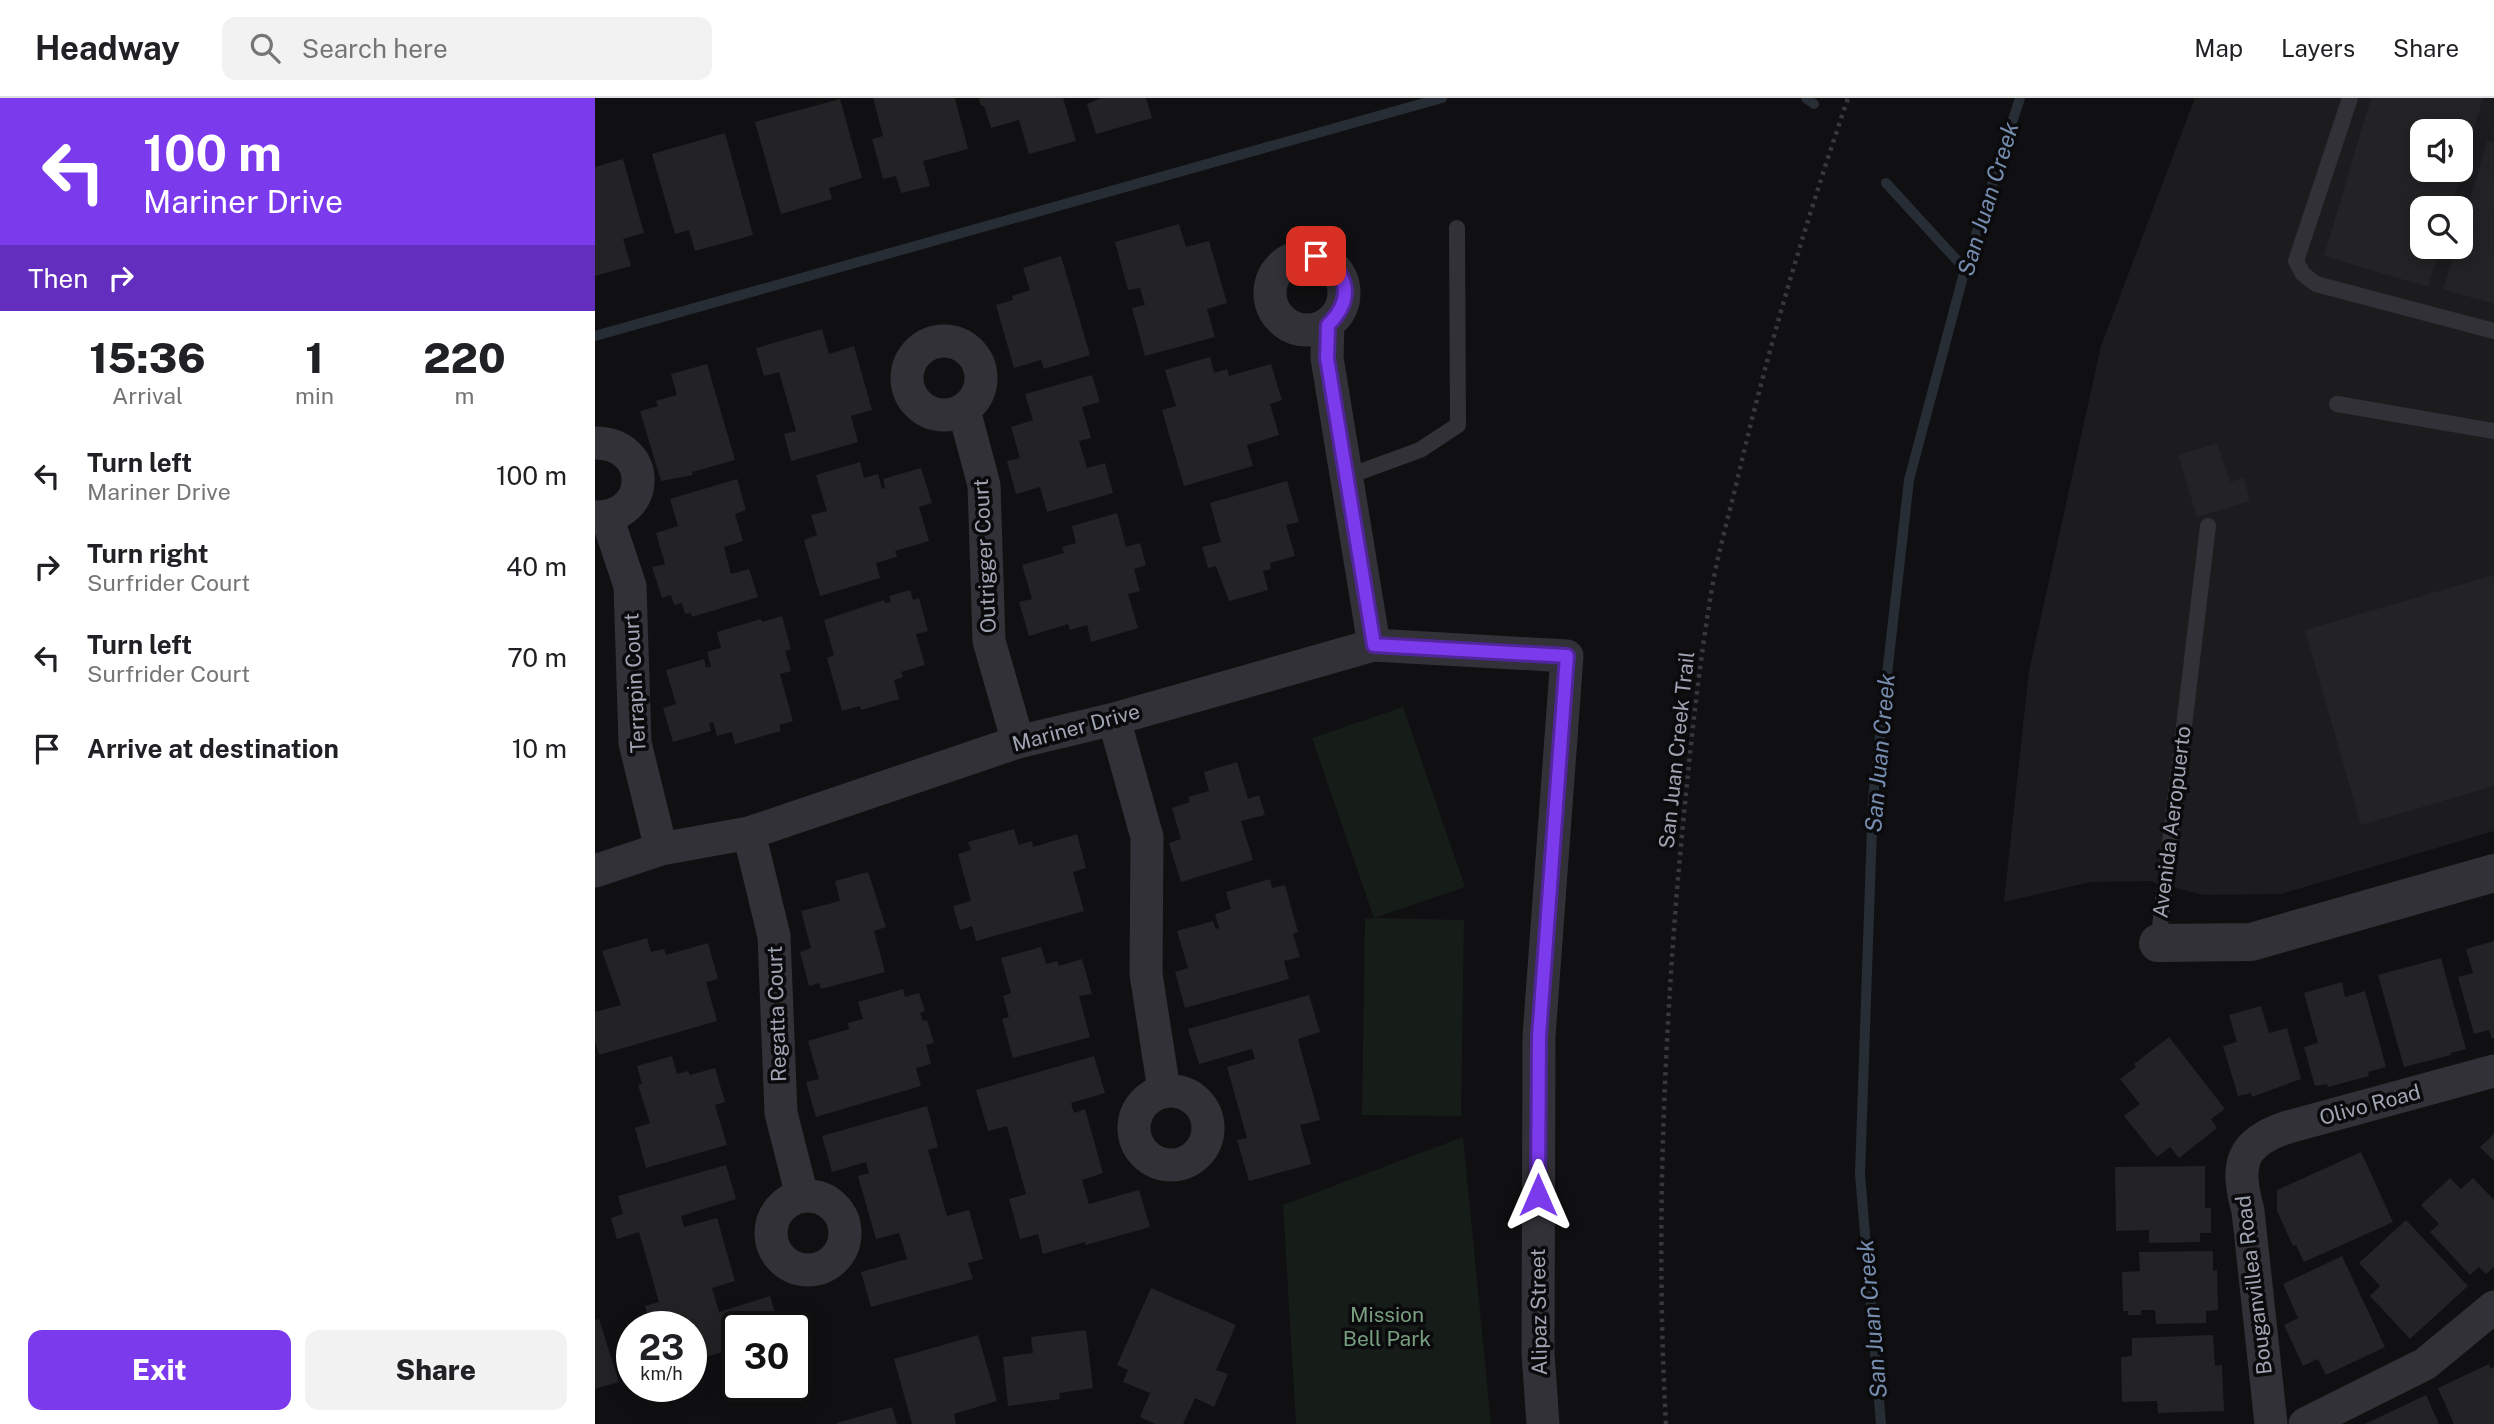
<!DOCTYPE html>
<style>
:root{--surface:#fff;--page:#f2f2f2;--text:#202124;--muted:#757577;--line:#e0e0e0;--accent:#7c3aed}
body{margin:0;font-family:"Public Sans",sans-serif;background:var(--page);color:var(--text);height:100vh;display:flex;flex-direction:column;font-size:26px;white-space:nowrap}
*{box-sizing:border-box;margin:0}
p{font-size:23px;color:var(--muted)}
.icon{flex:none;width:38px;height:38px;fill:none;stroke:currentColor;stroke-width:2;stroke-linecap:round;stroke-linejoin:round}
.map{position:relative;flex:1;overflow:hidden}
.side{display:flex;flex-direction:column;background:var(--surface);width:595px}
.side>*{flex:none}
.hud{background:#7c3aed;color:#fff;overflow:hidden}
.tools{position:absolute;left:1815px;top:21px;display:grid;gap:14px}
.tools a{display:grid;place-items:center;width:63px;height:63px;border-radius:14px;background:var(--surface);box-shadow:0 4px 18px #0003;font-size:35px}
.speed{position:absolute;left:21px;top:1213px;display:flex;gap:14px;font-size:35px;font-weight:700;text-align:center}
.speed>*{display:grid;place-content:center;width:91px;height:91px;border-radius:50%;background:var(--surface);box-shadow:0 4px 18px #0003;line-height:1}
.speed small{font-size:18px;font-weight:400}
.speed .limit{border:4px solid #111;border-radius:10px;background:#fff;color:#111}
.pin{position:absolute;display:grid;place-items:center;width:60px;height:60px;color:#fff;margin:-30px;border-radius:14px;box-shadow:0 4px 10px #0006}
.me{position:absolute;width:77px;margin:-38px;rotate:0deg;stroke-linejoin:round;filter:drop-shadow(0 0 5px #0008)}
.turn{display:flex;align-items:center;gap:24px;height:147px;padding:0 28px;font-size:32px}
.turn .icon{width:91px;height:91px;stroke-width:2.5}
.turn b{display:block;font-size:49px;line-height:60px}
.then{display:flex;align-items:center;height:66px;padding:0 28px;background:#0003;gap:14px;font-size:26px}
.eta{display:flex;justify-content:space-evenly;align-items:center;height:119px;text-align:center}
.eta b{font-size:42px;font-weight:800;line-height:49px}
.primary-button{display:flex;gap:14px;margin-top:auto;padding:14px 28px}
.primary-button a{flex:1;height:80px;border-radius:14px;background:var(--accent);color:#fff;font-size:28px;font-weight:800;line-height:80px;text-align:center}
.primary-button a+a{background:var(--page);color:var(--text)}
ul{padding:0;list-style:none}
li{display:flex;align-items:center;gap:21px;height:91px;padding:0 28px}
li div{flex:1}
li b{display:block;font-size:26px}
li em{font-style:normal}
header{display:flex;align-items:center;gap:42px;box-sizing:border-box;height:98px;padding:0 35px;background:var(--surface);border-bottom:2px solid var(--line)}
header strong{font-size:33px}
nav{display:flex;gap:38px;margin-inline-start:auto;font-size:24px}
.search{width:490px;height:63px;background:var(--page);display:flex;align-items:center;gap:18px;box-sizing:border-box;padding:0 24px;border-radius:14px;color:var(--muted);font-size:26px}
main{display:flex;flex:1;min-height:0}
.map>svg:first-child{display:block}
.built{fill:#1c1c1f;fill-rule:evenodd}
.green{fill:#161c18}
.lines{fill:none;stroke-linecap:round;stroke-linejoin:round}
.stream{stroke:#272d35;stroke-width:10}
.building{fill:#232326;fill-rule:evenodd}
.path{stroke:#37383e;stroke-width:4.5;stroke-dasharray:3.5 5;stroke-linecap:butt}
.service{stroke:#313137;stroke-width:16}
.minor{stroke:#313137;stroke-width:33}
.tertiary{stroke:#313137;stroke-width:38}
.route-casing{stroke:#51269a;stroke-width:18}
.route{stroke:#7c3aed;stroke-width:12}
.labels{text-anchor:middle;stroke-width:7;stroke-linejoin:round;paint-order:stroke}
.street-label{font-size:21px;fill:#a1a4b3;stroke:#0b0b0d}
.park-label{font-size:21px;fill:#779f7f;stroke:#0b0b0d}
.water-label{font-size:23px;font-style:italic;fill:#768db0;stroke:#0b0b0d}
</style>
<header>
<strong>Headway</strong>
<div class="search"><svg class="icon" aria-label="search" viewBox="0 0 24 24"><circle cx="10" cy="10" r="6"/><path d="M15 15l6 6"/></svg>Search here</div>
<nav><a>Map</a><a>Layers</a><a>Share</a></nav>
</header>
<main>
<section class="side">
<div class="hud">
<div class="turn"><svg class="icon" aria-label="left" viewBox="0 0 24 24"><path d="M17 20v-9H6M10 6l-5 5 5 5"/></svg><div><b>100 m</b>Mariner Drive</div></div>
<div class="then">Then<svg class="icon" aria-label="right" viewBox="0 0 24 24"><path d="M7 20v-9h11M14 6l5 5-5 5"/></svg></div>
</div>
<div class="eta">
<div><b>15:36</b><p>Arrival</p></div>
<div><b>1</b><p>min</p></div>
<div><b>220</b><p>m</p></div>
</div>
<ul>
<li><svg class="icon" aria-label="left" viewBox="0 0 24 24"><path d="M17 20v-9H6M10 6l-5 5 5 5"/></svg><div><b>Turn left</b><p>Mariner Drive</p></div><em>100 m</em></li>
<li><svg class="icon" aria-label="right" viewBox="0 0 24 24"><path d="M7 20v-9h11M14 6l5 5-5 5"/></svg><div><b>Turn right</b><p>Surfrider Court</p></div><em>40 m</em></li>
<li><svg class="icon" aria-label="left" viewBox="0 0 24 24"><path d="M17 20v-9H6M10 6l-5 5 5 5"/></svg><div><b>Turn left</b><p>Surfrider Court</p></div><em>70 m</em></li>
<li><svg class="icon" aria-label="arrive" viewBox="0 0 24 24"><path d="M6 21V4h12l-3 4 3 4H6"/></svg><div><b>Arrive at destination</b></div><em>10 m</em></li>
</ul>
<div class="primary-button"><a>Exit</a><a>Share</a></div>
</section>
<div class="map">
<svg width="1899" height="1326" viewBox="0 0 1899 1326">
<rect width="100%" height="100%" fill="#101012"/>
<path class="built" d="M1600,0H1899V733L1686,796L1608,797L1555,783L1496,784L1409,804L1434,573L1506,248ZM1827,33H1866V72H1827ZM1827,110H1866V149H1827Z"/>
<path class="green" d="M808,609L870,789L779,820L869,822L866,1018L767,1017L770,821L779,820L717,640Z
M868,1039L896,1326H701L688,1107Z"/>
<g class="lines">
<path class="stream" d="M1211,0L1219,6
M1291,85L1370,171
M0,238L847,0
M1286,1326L1265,1076L1278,700L1314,382L1370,171L1425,0"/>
</g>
<path class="building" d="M278,0H360L373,51L328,63L335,88L306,95L301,78L288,81L277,41L288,38Z
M384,0H468L481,43L434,56L424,22L396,30L389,8H386Z
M506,0H551L557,20L501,36L492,6Z
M1776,0H1888L1856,110H1827V149H1845L1833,189L1729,158ZM1827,33H1866V72H1827Z
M245,1L267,80L234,90L237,101L186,116L160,24Z
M130,35L158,137L100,153L94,132L80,136L57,56Z
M1892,43L1899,45V206L1848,191L1861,149H1866V132Z
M28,61L49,135L28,141L36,168L0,178V69Z
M584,126L591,149L614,143L632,205L612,211L620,239L550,258L537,210L550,207L545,190L533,192L520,144Z
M466,158L495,257L449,271L446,262L419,270L401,207L418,202L417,198L435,192L428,170Z
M227,231L234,256L259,248L277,312L256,318L263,344L196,363L189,336L201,333L184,274L169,278L161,250Z
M615,259L619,275L632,271L634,278L676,266L687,302L675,306L684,337L652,347L658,368L589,388L567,312L581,308L570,272Z
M112,266L140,362L97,374L98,377L66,383L45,313L63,308L61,303L82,297L76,276Z
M497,277L505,304L487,309L496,340L484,343L492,370L510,365L518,395L452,414L445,389L421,396L412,363L425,360L416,329L438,322L430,296Z
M1622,345L1635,384L1649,380L1655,403L1602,419L1583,357Z
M265,364L269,380L283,376L287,391L290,390L288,381L326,370L337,405L324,409L334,443L300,453L302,459L281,465L285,480L225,498L209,442L222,437L216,417L232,413L221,377Z
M142,381L151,412L140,416L148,443L129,449L136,476L154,471L163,499L97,519L96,515L90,516L87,505L79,507L76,497L67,500L57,469L70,466L61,435L83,428L75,401Z
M692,383L704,424L691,427L700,458L675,465L676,471L668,473L673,492L634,503L621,468L613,470L607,449L626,444L615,405Z
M522,415L531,449L545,445L551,467L539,471L545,493L533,496L543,530L496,544L492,527L475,532L473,526L434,538L424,504L437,501L427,467L469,455L467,449L481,445L477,428Z
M1899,477V688L1766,727L1710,532Z
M315,492L318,502L324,500L333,533L321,536L330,567L306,574L308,579L299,582L304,601L266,612L265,608L247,613L232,560L239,557L229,522L289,502L290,505L296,504L294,498Z
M187,518L196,551L190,553L196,573L185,576L198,623L184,627L186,633L140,646L137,634L122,638L118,624L114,625L116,633L78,644L68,610L81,606L71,572L109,561L111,570L116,568L112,554L126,550L122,534L166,521L167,524Z
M642,664L653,701L664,697L670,717L646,723L658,762L586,784L574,745L586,741L577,710L595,704L593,699L614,693L609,674Z
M419,731L424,747L437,743L438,749L482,736L491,770L478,774L489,813L381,843L377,828L365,832L358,808L376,803L363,756L376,752L373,744Z
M273,774L291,829L279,833L290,874L226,891L224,885L214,888L205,854L216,850L206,813L245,803L240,783Z
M675,781L677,790L690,787L703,834L698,836L705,859L689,863L694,881L590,910L580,874L593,870L582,833L618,823L621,831L624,830L620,816L636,811L631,794Z
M52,840L56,854L69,851L71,857L113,845L123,881L111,884L122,923L4,957L0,944V914L26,907L7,853Z
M1899,843V940L1897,941L1894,932L1879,936L1863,879L1878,875L1871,851Z
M446,849L451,866L462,863L464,868L487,861L497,896L484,898L495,939L418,960L407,921L414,919L408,898L416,895L406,860Z
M1846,860L1871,951L1855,955L1856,957L1809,969L1783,877Z
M1747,884L1750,899L1770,893L1791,969L1773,974L1774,978L1733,989L1732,986L1720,988L1709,949L1723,945L1709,895Z
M308,891L310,899L324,895L330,913L325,915L328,923L332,922L339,945L331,947L336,966L321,970L326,988L221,1019L211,984L224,981L213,943L254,931L253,925L268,921L263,904Z
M714,897L725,934L703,941L725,1022L705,1027L716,1066L654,1083L642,1042L652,1040L632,969L660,961L657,951L604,966L593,931Z
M1666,908L1674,935L1692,930L1706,981L1657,999L1656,995L1643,998L1628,948L1642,944L1634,917Z
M1574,939L1630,1011L1616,1021L1622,1030L1584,1060L1575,1049L1562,1059L1529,1018L1545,1006L1525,981L1541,969L1539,966Z
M77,958L82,976L93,973L95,977L120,970L130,1004L120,1007L132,1047L51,1070L40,1030L55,1025L43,987L47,986L42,968Z
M499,958L510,995L476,1005L479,1015L490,1011L508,1075L487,1082L494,1106L544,1092L555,1129L491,1147L490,1144L448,1156L443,1136L425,1141L414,1101L431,1096L412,1028L393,1033L381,992Z
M332,1008L343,1049L333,1052L352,1118L374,1112L388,1161L373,1165L378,1181L276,1209L266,1174L312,1161L304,1135L281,1141L263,1078L274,1075L271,1064L237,1074L227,1038Z
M1899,1036V1063L1885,1049Z
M1766,1054L1798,1124L1709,1164L1701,1147L1698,1148L1682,1113V1092Z
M131,1067L141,1101L86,1118L89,1129L122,1120L140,1183L117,1190L124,1214L175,1198L184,1228H142V1250L96,1263V1228H56L50,1208L64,1204L44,1134L22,1141L16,1120L28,1116L23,1098Z
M1610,1068V1110H1616V1135H1605V1144L1554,1145V1132L1521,1133L1520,1069Z
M1855,1080L1866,1091L1878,1080L1899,1102V1169L1891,1176L1884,1169L1875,1177L1835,1134L1844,1126L1826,1107Z
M1811,1122L1873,1188L1815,1241L1775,1198L1785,1188L1764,1165Z
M1618,1153V1173L1622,1172L1623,1212L1611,1213V1225L1561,1226L1560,1212H1546V1217H1533V1213H1528L1527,1174L1545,1173L1544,1154Z
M1747,1158L1790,1249L1731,1277L1723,1261L1708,1268L1689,1227L1703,1220L1688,1186Z
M556,1190L641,1227L621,1272L633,1276L619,1309L600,1300L588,1326H560L545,1319L555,1295L528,1284L533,1272L522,1267Z
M4,1221L24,1284L0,1291V1222Z
M491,1232L498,1290L464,1295L465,1301L413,1308L408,1259L438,1255L436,1239Z
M383,1237L402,1303L359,1316L361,1326H317L299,1261Z
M1618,1237L1620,1268L1627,1267L1629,1313L1563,1315L1562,1303L1527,1304L1526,1259L1537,1258V1240Z
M1894,1266L1896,1271L1899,1269V1326H1859L1843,1290Z
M1831,1297L1844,1326H1770Z
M297,1309L302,1326H242V1325Z"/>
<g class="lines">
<path class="path" d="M1071,1326C1061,1148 1068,969 1082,792C1091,693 1100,593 1116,496C1122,458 1133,421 1142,383C1172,254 1210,126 1253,0"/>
<path class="service" d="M1755,0L1701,163L1708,176L1721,186L1899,233
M1742,306L1899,333
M751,379L825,352L863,327L862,130
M1563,845L1613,428"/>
<path class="minor" d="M675 195a37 37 0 1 1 74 0a37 37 0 1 1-74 0Z
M733,227L732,260L779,547
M312 280a37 37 0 1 1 74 0a37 37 0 1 1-74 0Z
M369,312L389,387L394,543L423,644
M0,345C58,345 57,420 0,419
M12,419L35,488L40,645L66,751
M519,621L552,739L551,876L569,992
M154,735L179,838L186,1015L207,1098
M0,773L66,751L154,735L423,644L519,621L779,547L972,558L944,938L943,1255L948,1326
M539 1030a37 37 0 1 1 74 0a37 37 0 1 1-74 0Z
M176 1135a37 37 0 1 1 74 0a37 37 0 1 1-74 0Z
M1676,1326L1653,1113C1640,1066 1645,1045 1693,1029L1899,973
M1710,1326L1830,1266L1899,1209"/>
<path class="tertiary" d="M1563,845L1656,844L1899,775"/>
</g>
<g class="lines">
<defs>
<path id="route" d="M721,158C755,174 759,201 733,227L732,260L779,547L972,558L944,938L943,1097"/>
</defs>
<use href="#route" class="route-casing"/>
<use href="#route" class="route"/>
</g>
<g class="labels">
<g class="street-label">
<text transform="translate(390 458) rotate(-93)" y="7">Outrigger Court</text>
<text transform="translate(40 585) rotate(-93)" y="7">Terrapin Court</text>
<text transform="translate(481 630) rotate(-15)" y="7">Mariner Drive</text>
<text transform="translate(1082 652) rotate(-84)" y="7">San Juan Creek Trail</text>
<text transform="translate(1577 724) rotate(-83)" y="7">Avenida Aeropuerto</text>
<text transform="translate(182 916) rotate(-92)" y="7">Regatta Court</text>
<text transform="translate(1775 1007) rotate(-15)" y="7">Olivo Road</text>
<text transform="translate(1659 1187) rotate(-97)" y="7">Bouganvillea Road</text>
<text transform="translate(944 1214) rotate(-91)" y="7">Alipaz Street</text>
</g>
<g class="park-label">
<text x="792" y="1224">Mission<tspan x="792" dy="24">Bell Park</tspan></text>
</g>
<g class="water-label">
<text transform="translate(1393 101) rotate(-73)" y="8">San Juan Creek</text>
<text transform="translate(1285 655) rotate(-85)" y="8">San Juan Creek</text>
<text transform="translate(1277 1221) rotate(-95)" y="8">San Juan Creek</text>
</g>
</g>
</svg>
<div class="tools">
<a><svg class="icon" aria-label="sound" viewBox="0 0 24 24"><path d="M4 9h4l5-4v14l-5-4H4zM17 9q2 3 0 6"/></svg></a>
<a><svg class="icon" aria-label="search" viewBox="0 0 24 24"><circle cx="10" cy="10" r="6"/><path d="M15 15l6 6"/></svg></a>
</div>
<div class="speed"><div>23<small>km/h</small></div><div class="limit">30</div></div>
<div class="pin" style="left:721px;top:158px;background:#d93025"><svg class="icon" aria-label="arrive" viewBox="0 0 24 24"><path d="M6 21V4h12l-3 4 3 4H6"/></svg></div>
<svg class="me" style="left:943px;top:1097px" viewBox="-20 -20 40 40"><path d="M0-17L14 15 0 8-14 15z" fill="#7c3aed" stroke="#fff" stroke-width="4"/></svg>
</div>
</main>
